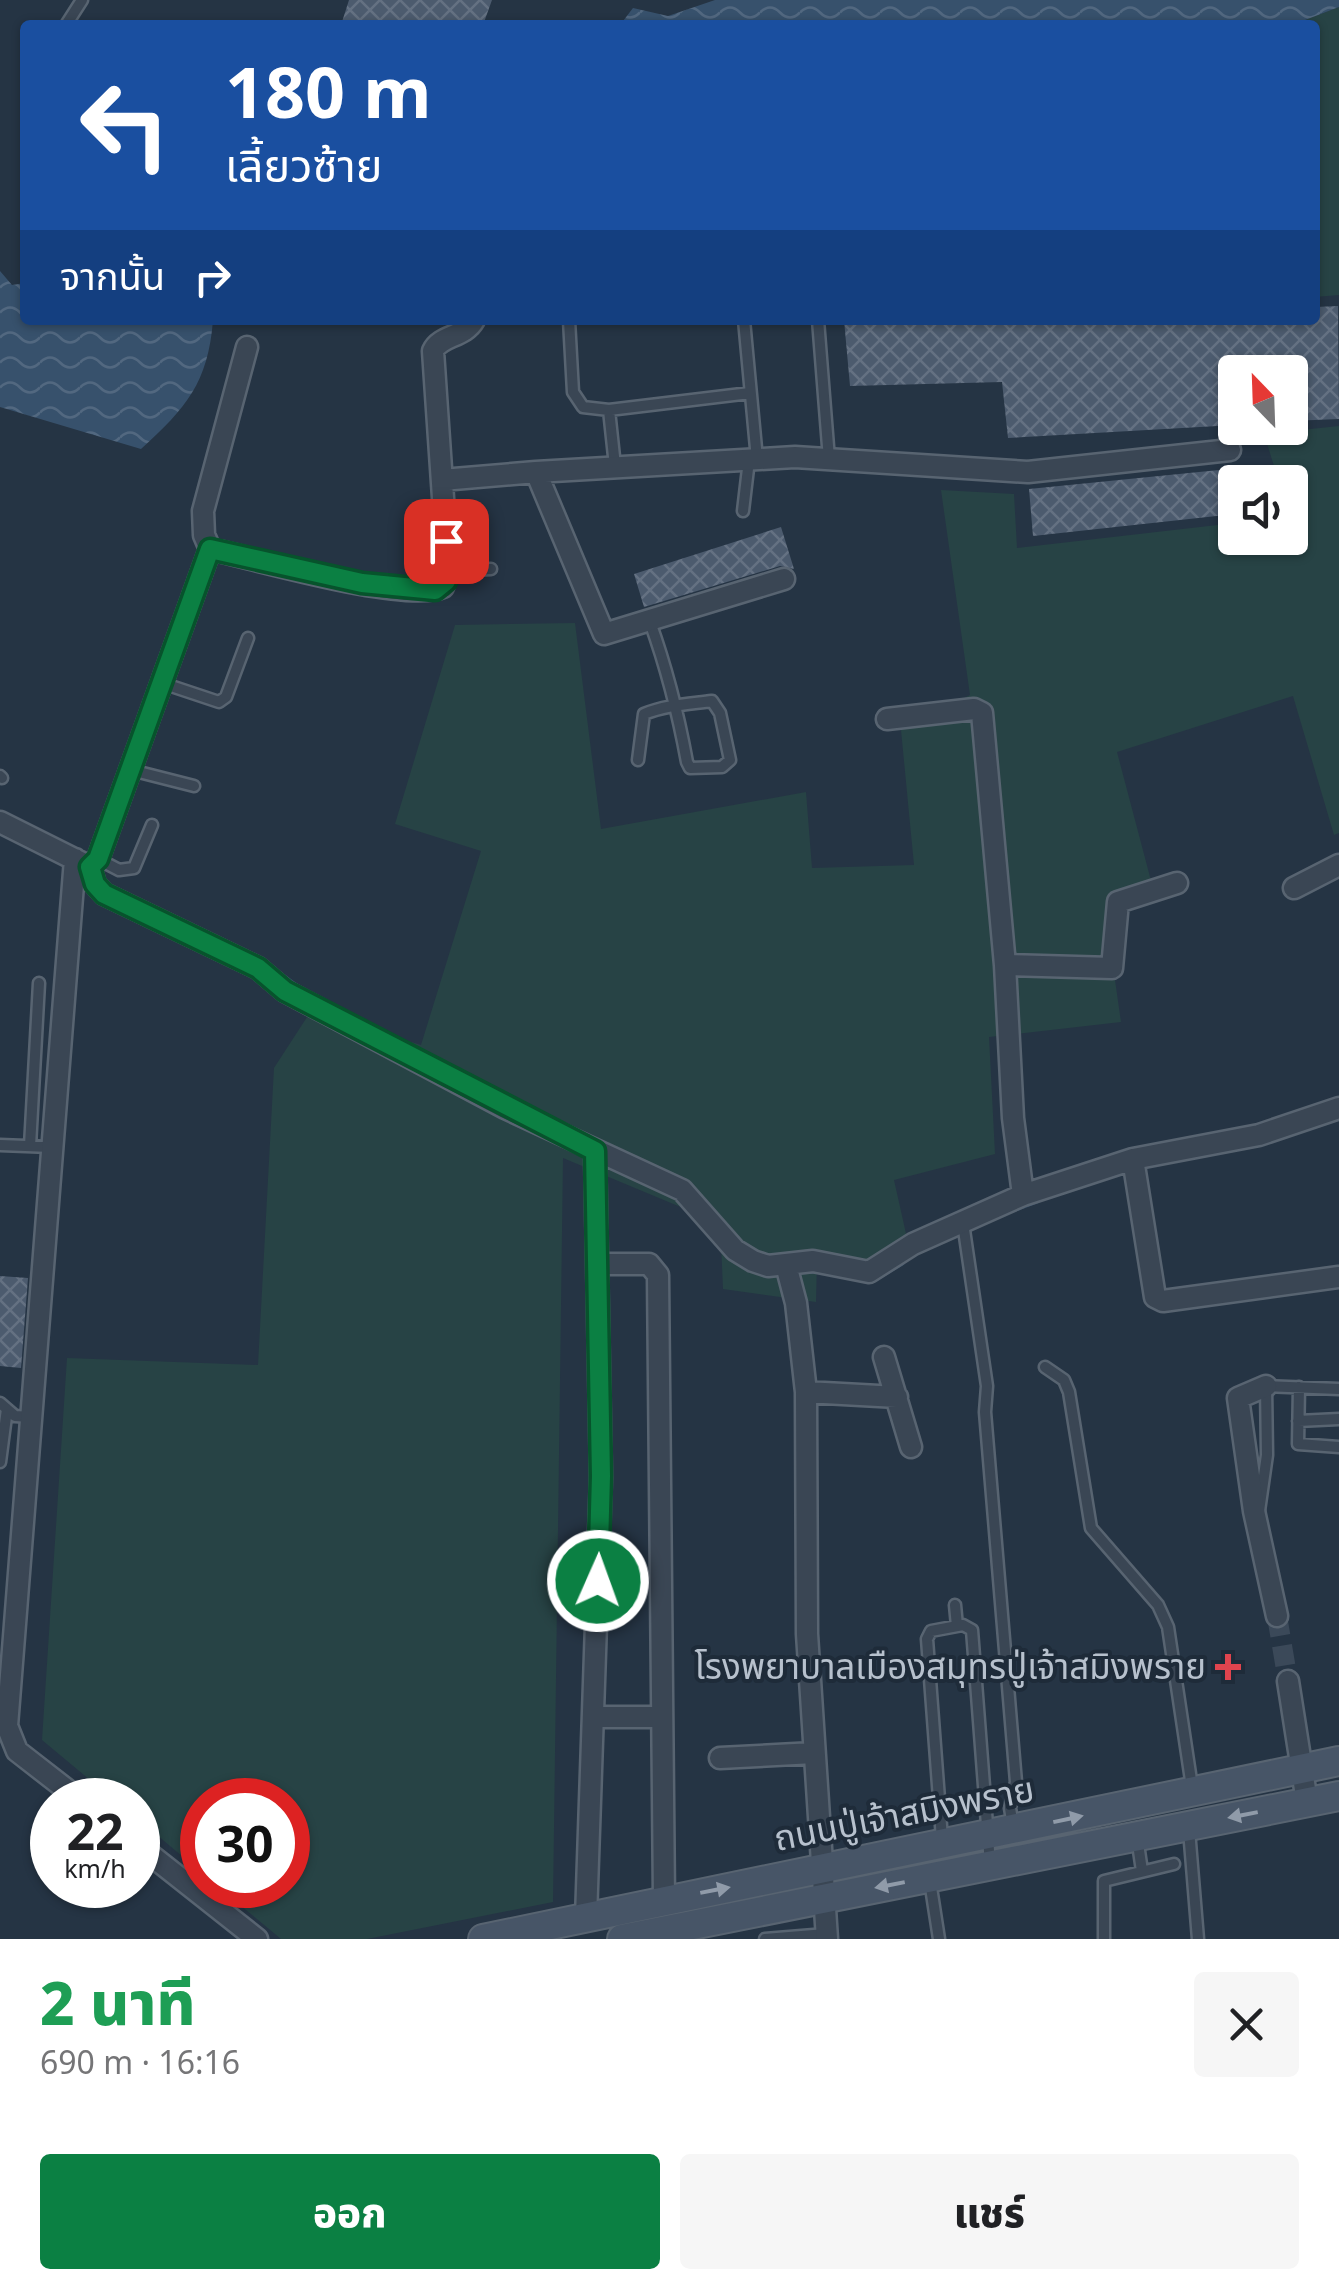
<!DOCTYPE html>
<html lang="th">
<meta charset="utf-8">
<style>
:root{--surface:#fff;--page:#f6f6f6;--text:#202124;--muted:#757577;--accent:#0b8043}
body{margin:0;font-family:"Noto Sans","Noto Sans Thai",sans-serif;background:var(--page);color:var(--text);height:100vh;display:flex;flex-direction:column;font-size:38px;white-space:nowrap}
*{box-sizing:border-box;margin:0}
p{font-size:32px;color:var(--muted)}
.icon{flex:none;width:55px;height:55px;fill:none;stroke:currentColor;stroke-width:2;stroke-linecap:round;stroke-linejoin:round}
.map{position:relative;height:1939px;overflow:hidden}
.drawer{display:flex;flex-direction:column;background:var(--surface);flex:1}
.drawer>*{flex:none}
.guide{position:absolute;left:20px;top:20px;width:1300px;height:305px;border-radius:10px;box-shadow:0 2px 8px #0004;background:#1a4fa0;color:#fff;overflow:hidden}
.needle{width:65px;rotate:337deg}
.controls{position:absolute;left:1218px;top:355px;display:grid;gap:20px}
.controls a{display:grid;place-items:center;width:90px;height:90px;border-radius:10px;background:var(--surface);box-shadow:0 2px 8px #0004;font-size:50px}
.speed{position:absolute;left:30px;top:1778px;display:flex;gap:20px;font-size:50px;font-weight:700;text-align:center}
.speed>*{display:grid;place-content:center;width:130px;height:130px;border-radius:50%;background:var(--surface);box-shadow:0 2px 8px #0004;line-height:1}
.speed small{font-size:25px;font-weight:400}
.speed .limit{border:15px solid #d22;background:#fff;color:#111}
.pin{position:absolute;display:grid;place-items:center;width:85px;height:85px;color:#fff;margin:-42px;border-radius:20px;box-shadow:0 5px 15px #0006}
.me{position:absolute;width:110px;margin:-55px;rotate:2deg;stroke-linejoin:round;filter:drop-shadow(0 0 8px #0008)}
.turn{display:flex;align-items:center;gap:35px;height:210px;padding:0 40px;font-size:45px}
.turn .icon{width:130px;height:130px;stroke-width:2.5}
.turn b{display:block;font-size:70px;line-height:85px}
.then{display:flex;align-items:center;height:95px;padding:0 40px;background:#0003;gap:20px;font-size:38px}
.round{display:grid;place-items:center;flex:none;width:105px;height:105px;border-radius:10px;background:var(--page)}
.head{display:flex;align-items:center;justify-content:space-between;height:170px;padding:0 40px}
h1{font-size:60px;font-weight:800;line-height:75px;color:#1e9e55}
.button{display:flex;gap:20px;margin-top:auto;padding:20px 40px}
.button a{flex:1;height:115px;border-radius:10px;background:var(--accent);color:#fff;font-size:40px;font-weight:800;line-height:115px;text-align:center}
.button a+a{background:var(--page);color:var(--text)}
.map>svg:first-child{display:block}
.green{fill:#274345}
.water{fill:url(#water-waves)}
.lines{fill:none;stroke-linecap:round;stroke-linejoin:round}
.stream{stroke:#37516c;stroke-width:5}
.building{fill:url(#building-cross-hatch)}
.street-tunnel{stroke:#3b4959;stroke-width:20;stroke-dasharray:20 10;stroke-linecap:butt}
.lane-casing{stroke:#586471;stroke-width:15}
.street-casing{stroke:#586471;stroke-width:25}
.secondary-casing{stroke:#586471;stroke-width:32}
.lane{stroke:#3a4654;stroke-width:10}
.street{stroke:#3a4654;stroke-width:20}
.secondary{stroke:#475567;stroke-width:28}
.oneway{fill:#909ba9}
.route-casing{stroke:#07532c;stroke-width:25}
.route{stroke:#0b8043;stroke-width:18}
.health-dot{fill:#e0444e;stroke:#1e2b39;stroke-width:4}
.labels{text-anchor:middle;stroke-width:8;stroke-linejoin:round;paint-order:stroke}
.poi-label{font-size:35px;fill:#b7c1cd;stroke:#1e2b39;text-anchor:end}
.street-label{font-size:35px;fill:#b7c1cd;stroke:#1e2b39}
</style>
<div class="map">
<svg width="1339" height="1939" viewBox="0 0 1339 1939">
<defs>
<pattern id="water-waves" width="16" height="10" patternUnits="userSpaceOnUse" patternTransform="scale(2.5)"><rect width="16" height="10" fill="#37516c"/><path d="M0 5q4-4 8 0t8 0" fill="none" stroke="#526880"/></pattern>
<pattern id="building-cross-hatch" width="8" height="8" patternUnits="userSpaceOnUse" patternTransform="scale(2.5)"><rect width="8" height="8" fill="#4c5b6e"/><path d="M0 0l8 8M0 8l8-8" fill="none" stroke="#647182"/></pattern>
</defs>
<rect width="100%" height="100%" fill="#253444"/>
<path class="green" d="M1339,7V295L1315,297V25H1292Z
M1339,426V833L1334,835L1293,696L1117,752L1154,892L1106,917L1121,1022L989,1037L995,1154L894,1180L911,1256L867,1264L817,1260L816,1302L723,1289L721,1243L695,1213L563,1158L553,1902L367,1939H281L216,1885H288V1800H202V1873L138,1819V1800H114L42,1740L67,1358L258,1365L274,1068L311,1011L421,1045L481,851L395,824L455,625L575,623L601,829L806,792L812,868L914,865L901,730L970,695L941,490L1014,494L1017,548L1235,523V538H1290V482H1279L1264,434Z"/>
<path class="water" d="M715,0H1339V7L1292,25H620L633,8L668,16Z
M0,271L12,285L25,283V320H213C208,383 186,408 141,449L0,407Z"/>
<g class="lines">
<path class="stream" d="M272,968L299,988
M1010,1211L1037,1201
M796,1272L819,1271
M877,1278L902,1263"/>
</g>
<path class="building" d="M349,0H492L483,25H341Z
M1338,306L1339,419L1290,421V372H1235V425L1008,438L1002,382L850,386L844,320H1038V324L1315,320V307Z
M1249,467L1254,482H1235V514L1033,536L1029,489Z
M781,527L794,569L780,566L644,607L634,574Z
M0,1276L28,1278L21,1368L0,1366Z"/>
<g class="lines">
<path class="street-tunnel" d="M1277,1616L1288,1681"/>
<defs>
<path id="lane" d="M66,25L82,0
M569,320L573,392L583,407L609,410L615,466
M744,320L757,459
M818,320L829,459
M609,410L750,393
M743,511L749,460
M448,571L491,569
M162,683L219,702L226,697L248,638
M638,760L644,714C665,705 690,704 712,701L720,713L730,760L722,767L690,768L687,762C678,713 667,669 650,622
M131,770L194,786
M0,776L2,778
M98,859L119,870L134,868L152,825
M0,1145L51,1147
M30,1146L39,983
M963,1223L987,1386L985,1412L1016,1782L1010,1808L1013,1826
M1045,1367L1064,1380L1069,1392L1091,1528L1158,1605L1168,1627L1192,1787
M1299,1387L1298,1444L1339,1447
M0,1403L15,1416L31,1417
M1298,1421L1339,1419
M0,1462L7,1409
M1259,1511L1267,1455L1266,1386L1339,1389
M955,1605L957,1626
M939,1808L987,1798
M1189,1830L1198,1939
M1137,1837L1142,1871
M942,1839L927,1639L931,1631L963,1625L972,1630L990,1864
M930,1881L939,1939
M765,1939L826,1934
M1104,1939V1881L1174,1864"/>
<path id="street" d="M536,472L795,457L1028,472L1230,450
M442,480L536,472L604,634L784,579
M210,549L204,535L203,511L247,347
M887,719L974,709L982,713L1005,965
M0,822L90,867L98,859L210,549C256,559 405,603 443,587L448,571L433,351C440,335 464,338 474,320
M75,859L7,1726L17,1751L80,1800
M90,867L95,884L104,894L258,968L285,991L505,1108L682,1190L735,1250L753,1261L768,1266L813,1261L869,1272L913,1244L1023,1195L1133,1159L1259,1135L1339,1108
M1294,888L1339,865
M1133,1159L1155,1297L1163,1301L1339,1277
M1023,1195L1013,1118L1005,965L1112,968L1118,902L1177,883
M598,1264H649L658,1275L664,1900
M786,1265L796,1303L806,1392
M884,1357L911,1447
M1266,1386L1238,1398L1254,1511L1277,1616
M1288,1681L1307,1802
M594,1717H661
M720,1758L814,1753
M138,1845L257,1939
M586,1918L601,1477L595,1151
M827,1939L807,1634L806,1392L897,1397"/>
<path id="secondary" d="M483,1939L1339,1761
M622,1939L1339,1796"/>
</defs>
<use href="#lane" class="lane-casing"/>
<use href="#street" class="street-casing"/>
<use href="#secondary" class="secondary-casing"/>
<use href="#lane" class="lane"/>
<use href="#street" class="street"/>
<use href="#secondary" class="secondary"/>
</g>
<defs><path id="oneway-solid" d="M-6-.8H1V-3.2L6.5 0L1 3.2V.8H-6Z" transform="scale(2.5)"/></defs>
<g class="oneway">
<use href="#oneway-solid" transform="translate(1243 1815) rotate(169)"/>
<use href="#oneway-solid" transform="translate(1068 1819) rotate(-12)"/>
<use href="#oneway-solid" transform="translate(890 1885) rotate(169)"/>
<use href="#oneway-solid" transform="translate(715 1890) rotate(-11)"/>
</g>
<g class="lines">
<defs>
<path id="route" d="M446,541V581L435,590L362,583L210,549L98,859L90,867L95,884L104,894L258,968L285,991L595,1151L601,1476L598,1581"/>
</defs>
<use href="#route" class="route-casing"/>
<use href="#route" class="route"/>
</g>
<path class="health-dot" d="M1223 1652h10v10h10v10h-10v10h-10v-10h-10v-10h10z"/>
<g class="labels">
<g class="poi-label">
<text x="1206" y="1679">โรงพยาบาลเมืองสมุทรปู่เจ้าสมิงพราย</text>
</g>
<g class="street-label">
<text transform="translate(904 1814) rotate(-11)" y="12">ถนนปู่เจ้าสมิงพราย</text>
</g>
</g>
</svg>
<div class="controls">
<a><svg class="needle" viewBox="-14 -14 28 28"><path d="M0-13l5 13h-10z" fill="#e53935"/><path d="M0 13l5-13h-10z" fill="#757577"/></svg></a>
<a><svg class="icon" aria-label="sound" viewBox="0 0 24 24"><path d="M4 9h4l5-4v14l-5-4H4zM17 9q2 3 0 6"/></svg></a>
</div>
<div class="speed"><div>22<small>km/h</small></div><div class="limit">30</div></div>
<div class="pin" style="left:446px;top:541px;background:#d93025"><svg class="icon" aria-label="arrive" viewBox="0 0 24 24"><path d="M6 21V4h12l-3 4 3 4H6"/></svg></div>
<svg class="me" style="left:598px;top:1581px" viewBox="-20 -20 40 40"><circle r="17" fill="#0b8043" stroke="#fff" stroke-width="3"/><path d="M0-11L8 9 0 5-8 9z" fill="#fff"/></svg>
<div class="guide">
<div class="turn"><svg class="icon" aria-label="left" viewBox="0 0 24 24"><path d="M17 20v-9H6M10 6l-5 5 5 5"/></svg><div><b>180 m</b>เลี้ยวซ้าย</div></div>
<div class="then">จากนั้น<svg class="icon" aria-label="right" viewBox="0 0 24 24"><path d="M7 20v-9h11M14 6l5 5-5 5"/></svg></div>
</div>
</div>
<section class="drawer">
<div class="head"><div><h1>2 นาที</h1><p>690 m · 16:16</p></div><a class="round"><svg class="icon" aria-label="close" viewBox="0 0 24 24"><path d="M6 6l12 12M18 6L6 18"/></svg></a></div>
<div class="button"><a>ออก</a><a>แชร์</a></div>
</section>
